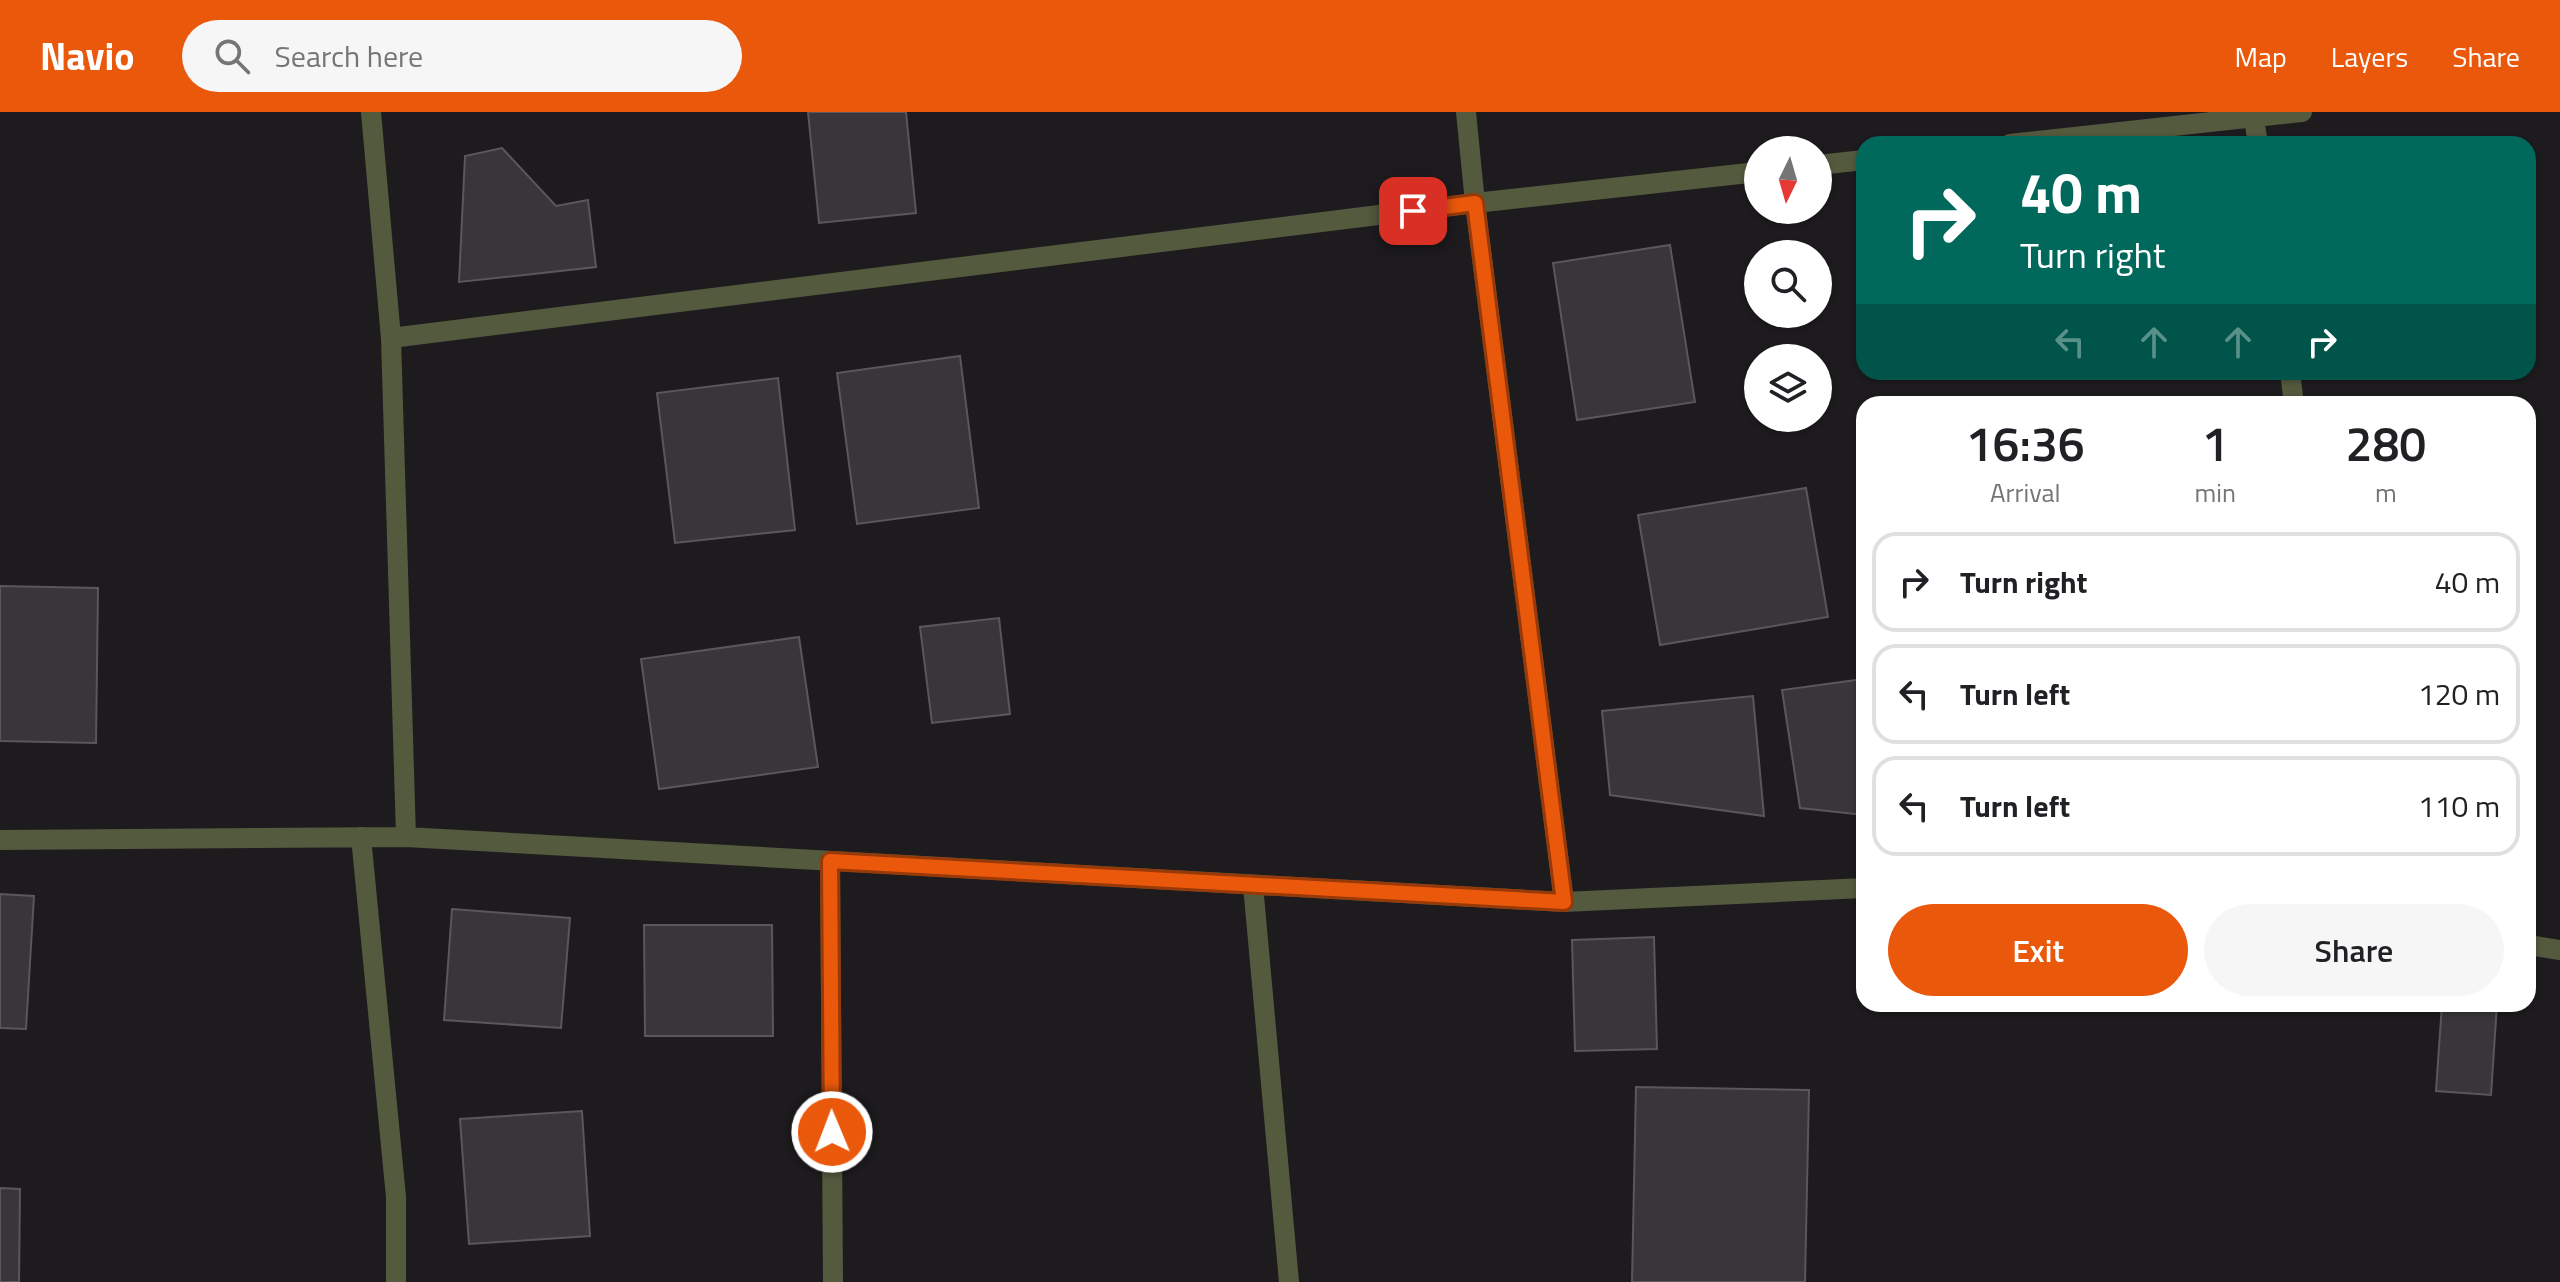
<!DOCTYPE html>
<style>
:root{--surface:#fff;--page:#f6f6f6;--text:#202124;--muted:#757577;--line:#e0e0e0;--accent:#ea580c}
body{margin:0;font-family:"Titillium Web",sans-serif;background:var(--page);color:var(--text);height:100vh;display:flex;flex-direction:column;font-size:30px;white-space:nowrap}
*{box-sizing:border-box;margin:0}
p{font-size:26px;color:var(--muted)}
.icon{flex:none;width:44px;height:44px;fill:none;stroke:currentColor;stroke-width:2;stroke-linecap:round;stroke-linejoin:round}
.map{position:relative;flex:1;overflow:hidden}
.sheet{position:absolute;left:1856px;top:284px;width:680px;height:616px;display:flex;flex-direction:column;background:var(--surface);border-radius:24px;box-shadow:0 2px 6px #0004}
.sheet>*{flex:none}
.top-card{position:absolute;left:1856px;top:24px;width:680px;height:244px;border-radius:24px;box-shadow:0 2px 6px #0004;background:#00695c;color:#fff;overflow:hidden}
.needle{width:52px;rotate:185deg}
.fabs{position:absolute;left:1744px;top:24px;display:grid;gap:16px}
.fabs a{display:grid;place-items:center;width:88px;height:88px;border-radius:50%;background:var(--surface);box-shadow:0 2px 6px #0004;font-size:40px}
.pin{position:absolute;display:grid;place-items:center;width:68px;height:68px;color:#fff;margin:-34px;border-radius:16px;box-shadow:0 4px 12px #0006}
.me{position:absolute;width:88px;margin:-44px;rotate:359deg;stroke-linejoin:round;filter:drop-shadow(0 0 6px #0008)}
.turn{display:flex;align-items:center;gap:28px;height:168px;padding:0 32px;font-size:36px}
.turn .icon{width:104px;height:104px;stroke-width:2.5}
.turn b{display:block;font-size:56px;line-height:68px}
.lanes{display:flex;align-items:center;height:76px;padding:0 32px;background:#0003;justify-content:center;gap:40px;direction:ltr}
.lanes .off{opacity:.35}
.eta{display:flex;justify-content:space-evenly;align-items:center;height:136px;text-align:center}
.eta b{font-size:48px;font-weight:600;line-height:56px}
.action{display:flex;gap:16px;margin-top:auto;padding:16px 32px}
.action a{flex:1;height:92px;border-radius:48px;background:var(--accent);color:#fff;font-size:32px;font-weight:600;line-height:92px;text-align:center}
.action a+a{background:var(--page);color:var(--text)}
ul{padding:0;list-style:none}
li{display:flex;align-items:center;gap:24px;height:100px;margin:0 16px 12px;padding:0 16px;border:4px solid var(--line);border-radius:24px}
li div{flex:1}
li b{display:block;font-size:30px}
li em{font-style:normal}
header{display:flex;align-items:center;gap:48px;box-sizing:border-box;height:112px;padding:0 40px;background:var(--accent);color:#fff}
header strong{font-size:38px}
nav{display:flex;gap:44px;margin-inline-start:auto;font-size:28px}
.search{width:560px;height:72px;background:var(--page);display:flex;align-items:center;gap:20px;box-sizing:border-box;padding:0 28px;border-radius:44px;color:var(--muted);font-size:30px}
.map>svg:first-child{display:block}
.building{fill:#383639;stroke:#5a575b;stroke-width:2}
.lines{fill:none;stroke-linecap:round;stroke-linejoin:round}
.minor{stroke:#545a3e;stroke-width:20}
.route-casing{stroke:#983908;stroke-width:20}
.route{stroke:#ea580c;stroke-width:14}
</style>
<header>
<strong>Navio</strong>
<div class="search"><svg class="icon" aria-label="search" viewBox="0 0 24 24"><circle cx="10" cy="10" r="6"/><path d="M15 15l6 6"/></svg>Search here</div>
<nav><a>Map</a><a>Layers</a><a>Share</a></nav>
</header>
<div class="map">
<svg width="2560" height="1170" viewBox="0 0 2560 1170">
<rect width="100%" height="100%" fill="#1d1b1e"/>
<path class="building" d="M808,0H906L916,101L819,111Z
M502,36L556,94L588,88L596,155L459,170L465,44Z
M1670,133L1695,290L1577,308L1553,151Z
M960,244L979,396L857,412L837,261Z
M778,266L795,418L675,431L657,281Z
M1806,376L1828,505L1660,533L1638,403Z
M0,474L98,476L96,631L0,629Z
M999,506L1010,602L932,611L920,515Z
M799,525L818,655L659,677L641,547Z
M1864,567V703L1800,696L1782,578Z
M1753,584L1764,704L1610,683L1602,599Z
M0,782L34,784L26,917L0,916Z
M452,797L570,806L561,916L444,908Z
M644,813H772L773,924H645Z
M1654,825L1657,937L1575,939L1572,828Z
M2442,892H2497L2491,983L2436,979Z
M1636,975L1809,978L1805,1170H1632Z
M582,999L590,1124L469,1132L460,1007Z
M0,1076L20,1077L19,1170H0Z"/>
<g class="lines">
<path class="minor" d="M371,0L391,226L406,725
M1466,0L1475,91L1564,790
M2253,0L2258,32
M2010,32L2302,0
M1818,53L1864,48
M391,226L1475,91L1758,60
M2290,260L2294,292
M361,725L396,1085V1170
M0,728L406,725L1564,790L1864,776
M830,749L833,1170
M1253,773L1289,1170
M2528,833L2560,838"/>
</g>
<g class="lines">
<defs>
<path id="route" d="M832,1020L830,749L1564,790L1475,91L1413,99"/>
</defs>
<use href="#route" class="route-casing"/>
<use href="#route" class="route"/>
</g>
</svg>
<div class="fabs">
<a><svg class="needle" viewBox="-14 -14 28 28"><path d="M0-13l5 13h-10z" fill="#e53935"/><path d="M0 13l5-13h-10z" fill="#757577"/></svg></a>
<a><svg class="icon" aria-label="search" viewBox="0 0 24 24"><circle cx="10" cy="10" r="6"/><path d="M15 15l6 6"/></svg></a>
<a><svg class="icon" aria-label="layers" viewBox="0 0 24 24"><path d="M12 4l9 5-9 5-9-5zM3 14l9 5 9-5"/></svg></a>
</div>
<div class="pin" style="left:1413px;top:99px;background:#d93025"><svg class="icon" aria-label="arrive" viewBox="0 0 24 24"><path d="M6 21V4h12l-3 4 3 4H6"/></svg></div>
<svg class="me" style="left:832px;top:1020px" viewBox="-20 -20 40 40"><circle r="17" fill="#ea580c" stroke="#fff" stroke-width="3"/><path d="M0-11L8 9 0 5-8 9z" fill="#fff"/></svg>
<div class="top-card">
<div class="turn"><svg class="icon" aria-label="right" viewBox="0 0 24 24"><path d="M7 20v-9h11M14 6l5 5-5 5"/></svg><div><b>40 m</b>Turn right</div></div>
<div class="lanes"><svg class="icon off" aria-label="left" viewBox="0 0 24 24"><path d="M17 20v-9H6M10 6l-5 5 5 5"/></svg><svg class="icon off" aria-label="ahead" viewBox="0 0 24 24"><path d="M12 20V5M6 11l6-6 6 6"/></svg><svg class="icon off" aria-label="ahead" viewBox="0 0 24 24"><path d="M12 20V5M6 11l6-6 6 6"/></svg><svg class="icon" aria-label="right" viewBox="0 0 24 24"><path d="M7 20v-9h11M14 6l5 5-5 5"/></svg></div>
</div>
<section class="sheet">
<div class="eta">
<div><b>16:36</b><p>Arrival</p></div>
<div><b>1</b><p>min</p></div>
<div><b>280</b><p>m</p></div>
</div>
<ul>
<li><svg class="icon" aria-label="right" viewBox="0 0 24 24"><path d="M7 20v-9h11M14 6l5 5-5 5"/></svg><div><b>Turn right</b></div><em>40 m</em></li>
<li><svg class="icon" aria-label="left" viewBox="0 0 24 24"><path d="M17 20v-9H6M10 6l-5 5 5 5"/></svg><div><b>Turn left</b></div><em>120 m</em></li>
<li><svg class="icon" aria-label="left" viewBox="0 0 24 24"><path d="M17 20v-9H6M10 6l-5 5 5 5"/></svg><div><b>Turn left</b></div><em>110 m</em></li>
</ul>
<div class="action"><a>Exit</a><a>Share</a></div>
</section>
</div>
